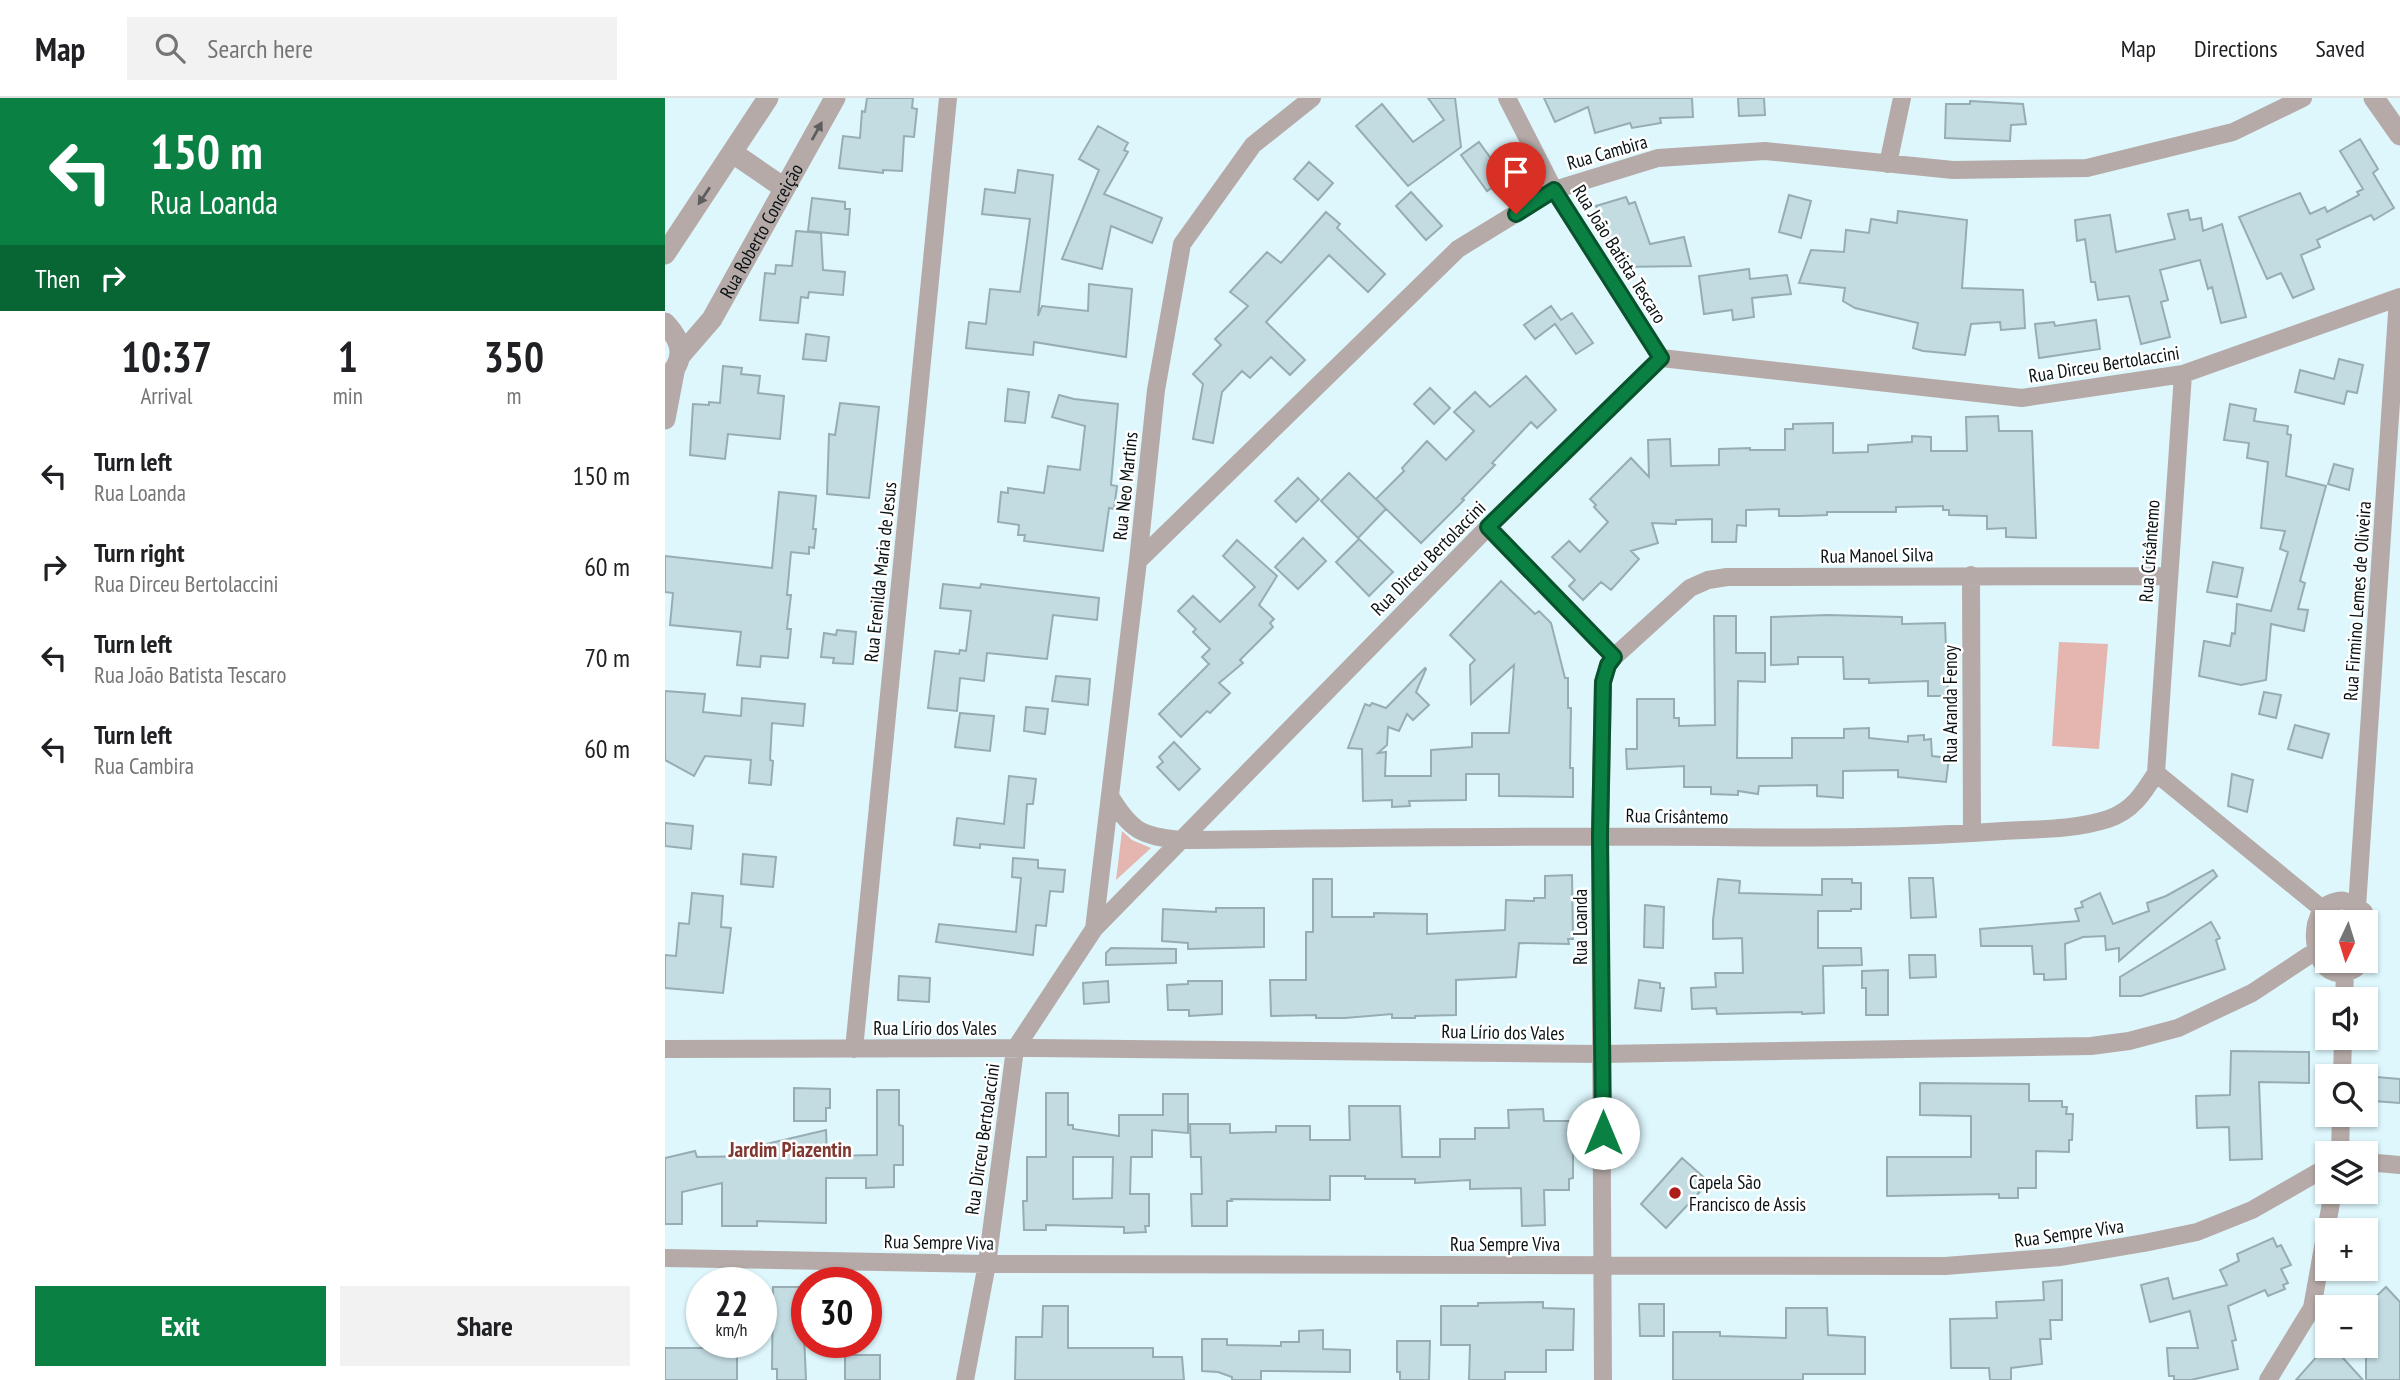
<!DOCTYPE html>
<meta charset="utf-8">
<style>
:root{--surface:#fff;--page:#f2f2f2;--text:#202124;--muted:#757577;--line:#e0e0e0;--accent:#0b8043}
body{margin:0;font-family:"PT Sans Narrow",sans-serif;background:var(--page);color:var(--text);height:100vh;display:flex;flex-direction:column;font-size:26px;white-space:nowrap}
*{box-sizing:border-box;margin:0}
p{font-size:23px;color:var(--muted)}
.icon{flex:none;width:38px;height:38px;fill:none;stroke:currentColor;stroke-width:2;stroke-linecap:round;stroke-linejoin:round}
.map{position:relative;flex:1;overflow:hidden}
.sheet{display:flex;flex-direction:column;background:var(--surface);width:665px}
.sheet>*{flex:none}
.top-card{background:#0b8043;color:#fff;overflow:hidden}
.needle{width:46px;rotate:184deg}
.controls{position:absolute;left:1650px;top:812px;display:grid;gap:14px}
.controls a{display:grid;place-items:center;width:63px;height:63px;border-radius:0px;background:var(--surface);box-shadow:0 2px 5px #0004;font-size:35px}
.speed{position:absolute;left:21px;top:1169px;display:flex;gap:14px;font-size:35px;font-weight:700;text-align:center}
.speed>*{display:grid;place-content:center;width:91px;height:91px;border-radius:50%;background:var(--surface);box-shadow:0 2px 5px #0004;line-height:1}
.speed small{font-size:18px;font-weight:400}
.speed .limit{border:10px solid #d22;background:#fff;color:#111}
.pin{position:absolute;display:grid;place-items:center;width:60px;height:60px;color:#fff;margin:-72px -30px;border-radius:50% 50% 50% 0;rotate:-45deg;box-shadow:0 0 7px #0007}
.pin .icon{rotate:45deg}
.me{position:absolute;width:77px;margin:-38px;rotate:0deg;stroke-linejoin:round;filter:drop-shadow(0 0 5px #0008)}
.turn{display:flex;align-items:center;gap:24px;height:147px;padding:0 35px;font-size:32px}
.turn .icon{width:91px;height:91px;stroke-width:2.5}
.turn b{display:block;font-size:49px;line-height:60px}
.then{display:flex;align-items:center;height:66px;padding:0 35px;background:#0003;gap:14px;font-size:26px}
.eta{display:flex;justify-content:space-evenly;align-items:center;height:119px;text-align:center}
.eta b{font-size:42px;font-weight:700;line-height:49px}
.primary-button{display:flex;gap:14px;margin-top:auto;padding:14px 35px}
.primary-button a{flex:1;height:80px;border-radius:0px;background:var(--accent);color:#fff;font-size:28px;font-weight:700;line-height:80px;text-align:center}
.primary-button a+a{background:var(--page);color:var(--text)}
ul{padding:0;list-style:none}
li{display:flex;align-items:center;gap:21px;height:91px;padding:0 35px}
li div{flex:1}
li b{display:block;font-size:26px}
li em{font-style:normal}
header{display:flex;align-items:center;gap:42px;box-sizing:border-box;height:98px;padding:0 35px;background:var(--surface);border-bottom:2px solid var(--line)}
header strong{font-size:33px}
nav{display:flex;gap:38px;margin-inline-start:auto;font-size:24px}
.search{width:490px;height:63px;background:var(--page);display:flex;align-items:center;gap:18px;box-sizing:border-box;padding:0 24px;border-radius:0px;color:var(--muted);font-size:26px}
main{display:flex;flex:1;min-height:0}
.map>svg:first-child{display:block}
.green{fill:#e4b6af}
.building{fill:#c3dce2;stroke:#95adb3;stroke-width:2;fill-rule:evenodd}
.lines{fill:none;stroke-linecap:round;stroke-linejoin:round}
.minor{stroke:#b5aaa8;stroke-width:18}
.tertiary{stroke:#b5aaa8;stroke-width:21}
.oneway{fill:#5f5e5e}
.route-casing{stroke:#07532c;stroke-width:18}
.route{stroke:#0b8043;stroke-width:12}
.poi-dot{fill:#ad1c19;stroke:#fff;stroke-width:2.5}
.labels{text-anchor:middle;stroke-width:5;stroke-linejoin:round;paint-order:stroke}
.street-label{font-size:19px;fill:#091214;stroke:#fff}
.poi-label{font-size:19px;fill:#091214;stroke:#fff;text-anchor:start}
.neighbourhood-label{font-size:21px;font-weight:bold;fill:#7f3831;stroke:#fff}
</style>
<header>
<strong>Map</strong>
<div class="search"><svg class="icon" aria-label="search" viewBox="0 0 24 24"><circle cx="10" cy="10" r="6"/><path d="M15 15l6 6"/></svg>Search here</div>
<nav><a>Map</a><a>Directions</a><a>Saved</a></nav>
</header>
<main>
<section class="sheet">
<div class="top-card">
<div class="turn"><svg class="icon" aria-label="left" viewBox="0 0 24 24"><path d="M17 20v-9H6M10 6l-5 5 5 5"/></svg><div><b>150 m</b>Rua Loanda</div></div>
<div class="then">Then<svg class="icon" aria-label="right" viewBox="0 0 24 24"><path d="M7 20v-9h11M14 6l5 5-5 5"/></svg></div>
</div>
<div class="eta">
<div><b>10:37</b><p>Arrival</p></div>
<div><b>1</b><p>min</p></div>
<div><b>350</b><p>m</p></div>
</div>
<ul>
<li><svg class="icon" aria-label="left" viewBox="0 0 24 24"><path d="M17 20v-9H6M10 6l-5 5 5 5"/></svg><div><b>Turn left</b><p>Rua Loanda</p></div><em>150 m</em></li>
<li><svg class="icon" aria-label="right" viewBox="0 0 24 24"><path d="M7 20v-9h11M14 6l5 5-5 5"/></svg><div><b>Turn right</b><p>Rua Dirceu Bertolaccini</p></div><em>60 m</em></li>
<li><svg class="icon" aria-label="left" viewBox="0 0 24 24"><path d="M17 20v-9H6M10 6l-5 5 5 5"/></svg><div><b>Turn left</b><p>Rua João Batista Tescaro</p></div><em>70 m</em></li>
<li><svg class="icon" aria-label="left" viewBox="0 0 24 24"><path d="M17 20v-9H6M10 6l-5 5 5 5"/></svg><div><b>Turn left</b><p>Rua Cambira</p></div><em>60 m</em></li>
</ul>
<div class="primary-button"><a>Exit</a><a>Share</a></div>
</section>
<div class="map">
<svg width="1735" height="1282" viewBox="0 0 1735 1282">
<rect width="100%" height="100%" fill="#ddf7fd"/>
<path class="green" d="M1394,544L1443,546L1434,651L1387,648Z
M457,733L467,742L486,750L451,782Z"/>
<path class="building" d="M202,0H248L247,10L252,11L249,39L239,38L237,73L218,72V75L174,70L178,38L195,40L197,13L200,14Z
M763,0H790L796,49L743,88L691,28L717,6L748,44L779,22Z
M879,0H1027L1028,19L995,20L996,25L967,30L965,25L930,35L923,9L890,24Z
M1073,0H1099L1100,17L1074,18Z
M1305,3L1358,6L1361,26L1346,27L1345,43L1280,40L1281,6H1305Z
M433,28L463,45L459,52L463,54L439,96L497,120L487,145L446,128L437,171L397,161L434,72L414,61Z
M1695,41L1713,71L1708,75L1729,110L1709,122L1706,117L1652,142L1655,149L1636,157L1649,191L1628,200L1616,175L1602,181L1574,119L1635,95L1645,116L1660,109L1662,114L1694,97L1692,94L1698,91L1675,53Z
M814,44L840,80L822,93L796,57Z
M644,64L668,85L653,102L629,81Z
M353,72L388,77L373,218L377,208L423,213L424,186L467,191L461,259L369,244L368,257L301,250L304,224L321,226L325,191L355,194L365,121L317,116L320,91L350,95Z
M746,94L777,128L761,142L731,108Z
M1124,97L1146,103L1136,140L1114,134Z
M961,99L964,106L970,104L985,146L1019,139L1026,168L953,169L931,108Z
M147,100L180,104V111H185L183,137L143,133Z
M1523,112L1525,122L1536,120L1538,133L1557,126L1581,219L1556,225L1547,189L1543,191L1535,162L1495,172L1503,202L1496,204L1505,239L1476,246L1464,198L1433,202L1430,184H1426L1420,141L1412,143L1410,122L1445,117L1451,154L1510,141L1503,116Z
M1233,113L1302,122L1297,190L1358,192L1360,230L1336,232L1335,224L1306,226L1300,257L1258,253L1248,250L1253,225L1190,210L1178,203L1180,190L1134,185L1146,152L1179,154L1181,132L1204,135L1206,121L1232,125Z
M661,114L675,126L672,130L720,176L703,194L664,157L601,224L640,262L625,277L606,259L585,280L577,273L557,294L548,345L528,341L538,286L528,276L556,247L550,241L583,208L565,194L602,154L616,165Z
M131,133L156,135L158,172L180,174L178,197L144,194L143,200L136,199L133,225L95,222L100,175L110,176L111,167L127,168Z
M1084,171L1085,181L1122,177L1126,196L1087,200L1089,219L1068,222L1067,212L1039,216L1034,178Z
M886,208L896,222L907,215L928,245L911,256L890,226L870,241L859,227Z
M1431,222L1435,251L1374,260L1370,226L1389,224L1390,228Z
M141,236L164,239L161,263L138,261Z
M1674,261L1698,267L1692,295L1682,293L1679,306L1630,294L1635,272L1669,281Z
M58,268L77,270L76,276L95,278L93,295L119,298L115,341L63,336L60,361L25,357L28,306L44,307V304L55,305Z
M861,278L891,312L872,330L866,324L827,365L830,367L797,401L799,402L756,445L711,401L739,373L737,370L762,343L781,362L809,333L789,314L810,294L825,309Z
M765,290L785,310L769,326L749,306Z
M343,291L364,294L360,325L340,323Z
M394,297L409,301L453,306L446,387L452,388L449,411L444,410L438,453L359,443L360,437H353L354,427L333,424L336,394L343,395V390L379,395L383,368L415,372L420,328L387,319Z
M175,305L214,309L204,400L162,396L164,336L170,337Z
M1565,306L1591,311L1589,323L1623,328L1622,336L1626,337L1621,378L1661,388L1635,483L1640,485L1633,511L1643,512L1639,533L1606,526L1601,582L1576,587L1534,578L1539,543L1565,548L1567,535L1570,536L1572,506L1606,513L1623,454L1615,451L1620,433L1596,430L1603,364L1582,360L1584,345L1559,342Z
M1333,318L1334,333H1367L1371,440L1341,439V430L1322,431V418L1284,417V412H1278V408L1231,409V414H1162V417L1133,418H1114V411L1081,412V428L1072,427L1071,444H1047V421L1011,422V426L987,425L993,445L966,453L974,461L946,492L936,484L918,502L904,488L910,482L887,459L904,443L915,454L943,424L929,409L931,407L925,401L966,360L984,379L983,342L1005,341L1006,368L1054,367V351L1085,350V352H1120V331H1128V326L1168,325V355L1203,354V347L1247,344V338L1266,339V353H1302L1301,319Z
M1669,366L1688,371L1684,392L1663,386Z
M684,375L721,411L693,440L656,403Z
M633,380L654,401L631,424L610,403Z
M114,394L151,398L148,431H151L149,450L144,449V456L126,454L122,497H126L122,531H126L123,560L96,558L95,569L72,567L76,534L5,527L8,495L0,494V458L107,470Z
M638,440L661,463L633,491L610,469Z
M694,441L728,474L704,498L671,464Z
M572,442L612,478L594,507L609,521L605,525L608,529L575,562L578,565L554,585L565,595L545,615L542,613L516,639L494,616L544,566L537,559L545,551L528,534L531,531L513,513L528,498L555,524L590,489L558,458Z
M1548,464L1578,470L1572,499L1542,494Z
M836,483L870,516L874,513L886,525L900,580H903V610H906L905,670H908V699L834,698V676H801V702L744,703L745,708L727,709V702L698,703L697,651L683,650L700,606L705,608L707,605L721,610L760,570L761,571L751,594L764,607L748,622L742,616L734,633L723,629L722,647L713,655L721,654L720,678H766V652L807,649V635H844L849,567L806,606L805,567L810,562L785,537Z
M278,486L315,490L316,486L434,500L432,522L388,517L382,561L322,555L319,583L295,580L292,613L263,610L270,553L294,556L295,552L301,553L306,513L275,510Z
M1163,517L1237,519V526L1280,525L1283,598H1263V583L1204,585V581H1179L1178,559H1133V566L1106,567V519Z
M1049,518H1071V555H1100V584L1073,583L1072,660H1127V640H1179V631L1204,630V640L1243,644V638L1259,637V642L1266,641L1267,658L1284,660L1281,684L1233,679V672L1178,673V700L1152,698V687L1094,688L1093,696L1073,693V697L1046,696V689H1019V668L962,671L961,651H972V601H1009V620H1014V628L1050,627Z
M172,532L191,534L188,566L168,565L169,560L156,559L159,535L171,537Z
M391,578L425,581L423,607L387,603Z
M0,593L40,596L38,614L76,618L77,600L140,606L138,628L107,625L105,662L108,663L106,687L84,685L86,662L40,658L29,678L0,662Z
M1599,594L1616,597L1611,620L1594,616Z
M361,609L383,611L380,636L359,633Z
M295,615L329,618L325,653L290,649Z
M1630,627L1664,636L1657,660L1623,651Z
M509,644L535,671L514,692L492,669L498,664L494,659Z
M1567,676L1588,682L1582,714L1563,708Z
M344,678L371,681L368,706H362L359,750L315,746V750L289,747L292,720L339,726Z
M0,725L28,728L26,751L0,748Z
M78,756L111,759L108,789L76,786Z
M348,760L373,762V770L400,772L398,794L385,793L381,828L371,827L368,857L271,844L274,826L351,834L356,780L347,779Z
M1548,772L1552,778L1454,863V850L1441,852L1440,838L1418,839L1400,846L1401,881L1379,882V876H1369L1367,848H1316L1315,831L1414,823L1410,811L1418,809L1416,804L1435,795L1448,826L1484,813L1482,805L1501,798Z
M907,777L908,841H903L904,846L854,845L851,879L791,882V917L750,918V920H727V916L680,920H651V917L606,918L605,882H641V834H648V781H667V819H709V815L762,816V836L840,832L841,802L869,803V800H880V778Z
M1244,780H1268L1271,819L1246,820Z
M1053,781L1075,783L1074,795L1157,797V781H1187V785H1196V811H1186V813H1153V850H1196L1197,867L1158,868L1159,915L1137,916V914L1052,916L1051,910L1027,911L1026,890L1051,889L1050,875H1078L1077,840L1048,841V822Z
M27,795L58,798L56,829L66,830L58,895L0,890V857L11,858L14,825L24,826Z
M980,807L999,809L998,850L979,849Z
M551,810H599V849L523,851V845L497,843L498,811L551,814Z
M1546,824L1555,840L1551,842L1560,871L1476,898H1455V879Z
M446,850L511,851V865L441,867V855Z
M1244,857H1270L1271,879L1245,880Z
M1223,872V917H1201V890H1197V873Z
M234,878L265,880L264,904L233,902Z
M974,882L995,885V890H999L996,913L970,910Z
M443,883L444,904L419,906L418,885Z
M523,883H557V916L524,918V912H503L502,887L523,886Z
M1566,953L1644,954V985L1594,984L1597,1061L1565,1062L1564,1029L1532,1030L1531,998L1565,997Z
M1711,979L1735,981V1005L1709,1003Z
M1255,985L1364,986V1003H1397V1009H1402L1401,1016H1408L1407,1042H1404V1054L1371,1053V1090H1353V1100H1334V1096L1222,1098V1059H1306V1018L1255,1017Z
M129,990L165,991V1010H161V1023H129Z
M212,992H234V1027L238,1028V1067H229V1089L201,1090V1080H161V1125L92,1123V1128H57V1085L17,1094V1126H0V1060L30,1053L32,1059L93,1058V1048L161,1032L162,1058L212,1057Z
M381,995H403V1027H408V1031L454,1038V1017H498V996H523V1035L487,1032V1059H466L465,1096H484V1128H480L481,1134L459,1135V1129L381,1127V1132H359L358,1103H362V1059H381ZM408,1059H448L447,1100L408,1101Z
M684,1008H735L737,1059H775V1041H810V1030H844L843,1012L878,1011L879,1023H908V1028H912V1056L908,1055V1080L904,1081V1092H879L880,1127L857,1128L856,1090L805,1091V1082L750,1085V1081H700V1078H665V1102L566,1101L567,1103H562V1128H527L526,1096H537L536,1059H526L525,1026H565V1035L611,1034V1028H645V1042H685Z
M1017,1060L1044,1084L1001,1130L976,1106Z
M1608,1140L1612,1149L1616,1147L1626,1167L1616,1171L1623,1185L1618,1187L1620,1191L1603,1198L1600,1192L1563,1208L1571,1242L1567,1243L1573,1271L1526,1282H1509V1278H1504L1502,1250H1533L1525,1213L1485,1224L1476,1187L1503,1180L1508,1201L1562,1187L1555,1172L1574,1163L1572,1156Z
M1397,1182V1222H1385L1386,1241H1375L1377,1266L1346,1270V1282H1325L1324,1270H1286L1285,1221L1332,1220L1331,1204L1379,1202L1378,1184Z
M108,1189H137L141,1282H112V1271H107Z
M1721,1189L1735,1204V1282H1701V1208Z
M878,1204V1210L909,1211L908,1252H881V1274H840V1282H804L805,1247H776V1208H813V1205Z
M974,1206H999V1238H975Z
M378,1208H403V1250H488V1259H517L519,1282H350L351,1239H377Z
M1121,1210H1162L1163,1237L1200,1239V1276H1138V1282H1008V1234H1055V1238L1121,1240Z
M658,1232V1251L685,1252V1274L596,1273V1282H567V1279L553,1274L537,1273V1241H562V1247L616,1248V1244H634V1233Z
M732,1243H765L764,1282H735V1274H732Z
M1662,1247L1667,1248L1698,1282H1631Z
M0,1250H72V1282H0Z
M180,1257H215V1282H180Z"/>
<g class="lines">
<path class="minor" d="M842,0L889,92L996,260
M1223,66L1237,0
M823,429L949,559L943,567L938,584L935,738L938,1282
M473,463L793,151L889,92L993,60L1100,53L1288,72L1422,70L1568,34L1638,0
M1306,477L1307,735
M949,559L1025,490L1043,482L1062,479L1504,478
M1491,675L1518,276
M445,698C466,733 476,738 516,742C695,740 873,737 1052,739C1147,740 1242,740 1338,733C1372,731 1409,732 1443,721C1467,713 1478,696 1491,675L1656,810
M1692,809L1733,200
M429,831L473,463L491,292L517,146L588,47L647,0
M1697,863C1693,870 1688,873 1680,875C1654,879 1647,846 1651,826C1653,820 1655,816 1656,810C1677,799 1680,800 1699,814L1704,829L1701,856
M1679,901L1680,875
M0,951L368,950L937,956L1426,948L1464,943L1513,930L1587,895L1652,852
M189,951L283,0
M1677,978L1678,940
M1675,1055L1676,1017
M1701,1064L1735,1067
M0,1160L322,1166L1280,1168L1396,1159L1479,1145L1532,1134L1587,1112L1662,1069
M300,1282L322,1166L350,951L429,831L823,429L996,260L1357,300L1518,276L1735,199
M1603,1282L1647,1210L1668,1094"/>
<g class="tertiary">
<path d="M1709,0L1735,37"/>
<path d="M68,55L119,90"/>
<path d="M0,156L103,0"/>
<path d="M0,225C19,245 21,262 0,282"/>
<path id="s1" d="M15,258L47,221L170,0"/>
<path d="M0,321L9,274"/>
</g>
</g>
<defs><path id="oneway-solid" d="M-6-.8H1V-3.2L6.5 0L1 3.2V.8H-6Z" transform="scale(1.75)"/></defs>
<g class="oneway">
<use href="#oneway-solid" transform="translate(152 33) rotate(-61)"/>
<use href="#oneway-solid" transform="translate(39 98) rotate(124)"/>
</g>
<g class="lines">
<defs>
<path id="route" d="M851,116L889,92L996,260L823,429L949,559L943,567L938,584L935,738L938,1035"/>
</defs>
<use href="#route" class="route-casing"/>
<use href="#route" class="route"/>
</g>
<circle class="poi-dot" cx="1010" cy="1095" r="7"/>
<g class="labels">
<g class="street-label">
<text transform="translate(942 54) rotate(-16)" y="7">Rua Cambira</text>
<text dy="7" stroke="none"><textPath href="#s1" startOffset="150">Rua Roberto Conceição</textPath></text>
<text transform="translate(955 156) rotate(58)" y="7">Rua João Batista Tescaro</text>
<text transform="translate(1439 266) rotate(-9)" y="7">Rua Dirceu Bertolaccini</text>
<text transform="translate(460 388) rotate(-84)" y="7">Rua Neo Martins</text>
<text transform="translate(1484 453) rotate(-86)" y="7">Rua Crisântemo</text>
<text transform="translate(1212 457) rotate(-1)" y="7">Rua Manoel Silva</text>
<text transform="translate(763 460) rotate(-45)" y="7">Rua Dirceu Bertolaccini</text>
<text transform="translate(215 474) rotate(-84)" y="7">Rua Erenilda Maria de Jesus</text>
<text transform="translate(1692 503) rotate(-86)" y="7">Rua Firmino Lemes de Oliveira</text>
<text transform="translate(1285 606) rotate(-90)" y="7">Rua Aranda Fenoy</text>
<text transform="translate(1012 718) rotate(1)" y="7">Rua Crisântemo</text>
<text transform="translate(915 829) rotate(-90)" y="7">Rua Loanda</text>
<text x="270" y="937">Rua Lírio dos Vales</text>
<text transform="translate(838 934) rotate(1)" y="7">Rua Lírio dos Vales</text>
<text transform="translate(317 1041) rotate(-82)" y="7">Rua Dirceu Bertolaccini</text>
<text transform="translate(1404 1135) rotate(-8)" y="7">Rua Sempre Viva</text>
<text transform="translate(274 1144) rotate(1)" y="7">Rua Sempre Viva</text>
<text x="840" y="1153">Rua Sempre Viva</text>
</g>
<g class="poi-label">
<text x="1024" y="1091">Capela São<tspan x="1024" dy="22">Francisco de Assis</tspan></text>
</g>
<g class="neighbourhood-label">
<text x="125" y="1059">Jardim Piazentin</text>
</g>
</g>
</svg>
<div class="controls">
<a><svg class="needle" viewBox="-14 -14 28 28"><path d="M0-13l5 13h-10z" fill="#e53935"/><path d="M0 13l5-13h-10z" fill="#757577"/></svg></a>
<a><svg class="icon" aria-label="sound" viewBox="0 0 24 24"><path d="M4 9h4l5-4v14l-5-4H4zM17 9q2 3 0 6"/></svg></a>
<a><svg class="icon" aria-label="search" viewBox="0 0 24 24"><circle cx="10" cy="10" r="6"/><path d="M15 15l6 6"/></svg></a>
<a><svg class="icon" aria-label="layers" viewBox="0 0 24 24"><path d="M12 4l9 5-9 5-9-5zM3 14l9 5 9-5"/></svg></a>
<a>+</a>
<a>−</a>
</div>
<div class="speed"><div>22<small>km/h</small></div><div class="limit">30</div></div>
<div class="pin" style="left:851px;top:116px;background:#d93025"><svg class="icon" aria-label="arrive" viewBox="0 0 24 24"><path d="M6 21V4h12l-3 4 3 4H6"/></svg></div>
<svg class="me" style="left:938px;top:1035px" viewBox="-20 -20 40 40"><circle r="19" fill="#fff"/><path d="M0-13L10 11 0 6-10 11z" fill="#0b8043"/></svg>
</div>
</main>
